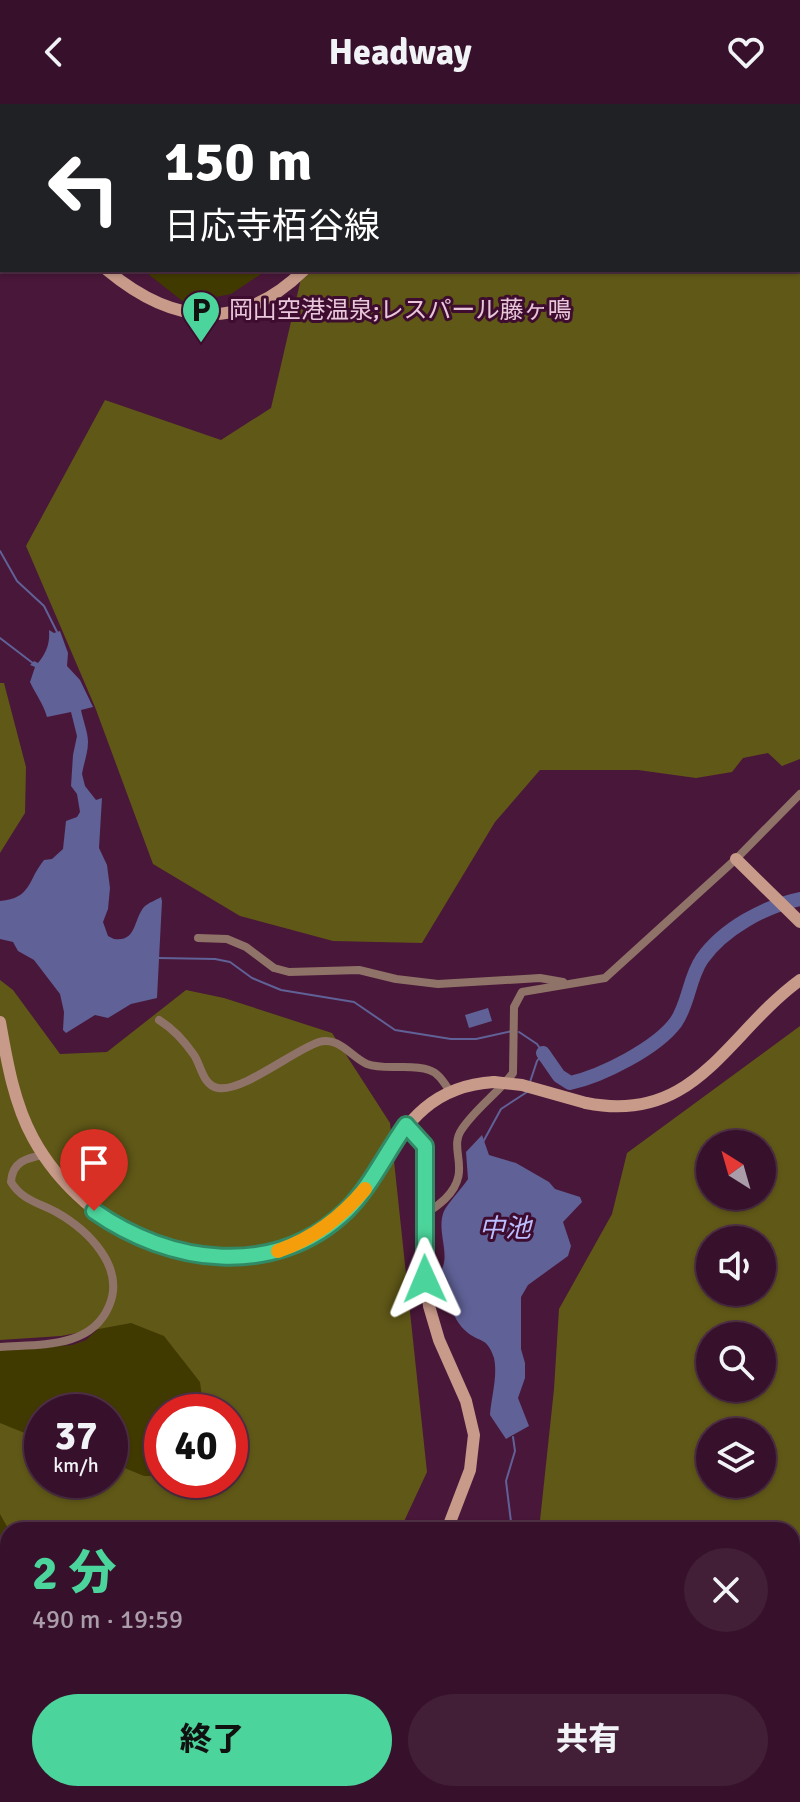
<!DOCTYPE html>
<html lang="ja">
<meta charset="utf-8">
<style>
:root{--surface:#37112b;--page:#421f37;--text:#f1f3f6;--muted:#aa9da9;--line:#513147;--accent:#4bd49b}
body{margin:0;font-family:Signika,"Noto Sans JP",sans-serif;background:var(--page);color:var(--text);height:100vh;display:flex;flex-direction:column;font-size:30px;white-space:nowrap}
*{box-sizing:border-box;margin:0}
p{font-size:26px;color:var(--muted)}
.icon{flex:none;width:44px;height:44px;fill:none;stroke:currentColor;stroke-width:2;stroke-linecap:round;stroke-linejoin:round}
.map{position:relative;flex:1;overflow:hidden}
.sheet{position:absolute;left:0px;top:1418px;width:800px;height:280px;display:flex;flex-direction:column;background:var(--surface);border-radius:24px 24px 0 0;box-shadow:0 2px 6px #0004,0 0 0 2px var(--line)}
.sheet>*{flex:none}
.banner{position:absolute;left:0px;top:0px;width:800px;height:168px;box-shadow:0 2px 6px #0004,0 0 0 2px var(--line);background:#202124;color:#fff;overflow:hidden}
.needle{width:52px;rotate:323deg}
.tools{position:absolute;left:696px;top:1026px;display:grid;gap:16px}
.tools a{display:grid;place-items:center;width:80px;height:80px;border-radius:50%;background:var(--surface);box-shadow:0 2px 6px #0004,0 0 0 2px var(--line);font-size:40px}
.speed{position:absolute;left:24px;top:1290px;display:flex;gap:16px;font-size:40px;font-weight:700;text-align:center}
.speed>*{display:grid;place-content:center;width:104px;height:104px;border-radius:50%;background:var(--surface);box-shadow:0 2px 6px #0004,0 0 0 2px var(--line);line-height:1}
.speed small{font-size:20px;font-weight:400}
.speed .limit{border:12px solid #d22;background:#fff;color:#111}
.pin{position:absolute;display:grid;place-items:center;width:68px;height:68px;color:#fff;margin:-82px -34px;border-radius:50% 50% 50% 0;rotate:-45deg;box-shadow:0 0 8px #0007}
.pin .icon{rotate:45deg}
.me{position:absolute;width:88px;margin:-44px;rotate:359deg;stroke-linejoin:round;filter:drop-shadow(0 0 6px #0008)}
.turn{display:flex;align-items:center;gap:28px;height:168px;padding:0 32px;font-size:36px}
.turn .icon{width:104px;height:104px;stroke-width:2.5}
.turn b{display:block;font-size:56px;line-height:68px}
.round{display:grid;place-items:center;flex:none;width:84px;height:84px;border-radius:42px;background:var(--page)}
.headline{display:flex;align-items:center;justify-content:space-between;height:136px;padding:0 32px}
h1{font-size:48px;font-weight:800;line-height:60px;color:var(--accent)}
.action{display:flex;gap:16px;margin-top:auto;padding:16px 32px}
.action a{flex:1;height:92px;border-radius:48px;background:var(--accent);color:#111;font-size:32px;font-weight:800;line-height:92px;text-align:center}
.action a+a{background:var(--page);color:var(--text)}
header{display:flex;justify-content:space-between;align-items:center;height:104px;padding:0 32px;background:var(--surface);font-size:36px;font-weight:800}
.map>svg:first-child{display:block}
.green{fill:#413a00;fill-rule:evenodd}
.forest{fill:#605817;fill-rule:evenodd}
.water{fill:#606197}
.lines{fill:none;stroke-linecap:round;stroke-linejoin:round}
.stream{stroke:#606197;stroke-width:2}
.river{stroke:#606197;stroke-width:14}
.street{stroke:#907368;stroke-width:8}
.secondary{stroke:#c89a89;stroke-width:12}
.secondary-bridge{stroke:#c89a89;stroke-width:12}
.route-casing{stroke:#318a65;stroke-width:20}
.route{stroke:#4bd49b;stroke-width:14}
.slow{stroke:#f59e0b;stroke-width:14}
.labels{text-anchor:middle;stroke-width:6;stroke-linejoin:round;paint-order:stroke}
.poi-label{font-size:24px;fill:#e8c7da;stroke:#3e0c2f;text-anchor:start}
.water-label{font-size:26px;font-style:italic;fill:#bbbeff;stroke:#3e0c2f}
</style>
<header><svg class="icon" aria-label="back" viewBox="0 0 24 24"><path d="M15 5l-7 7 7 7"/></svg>Headway<svg class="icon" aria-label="heart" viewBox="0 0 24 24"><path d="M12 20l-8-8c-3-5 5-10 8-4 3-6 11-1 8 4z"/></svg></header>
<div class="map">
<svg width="800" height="1698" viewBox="0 0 800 1698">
<rect width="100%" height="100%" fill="#491739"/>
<path class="green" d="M4,0H413L411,2Z
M143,166H267L231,190L185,199Z
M144,1183L204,1274L203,1308H162V1376H230L276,1426H8V1547L0,1544V1246L72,1241L86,1236ZM42,1308H110V1376H42Z"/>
<path class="forest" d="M444,0H800V655L782,662L768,649L743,654L732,668L696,674L638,666H540L495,718L422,839L333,837L240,812L153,760L95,603L26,442L105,296L221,336L271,304L303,166H798V2H441Z
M0,579H4L26,663L25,709L0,749Z
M0,876L13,886L60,950L107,948L186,886L224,894L332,929L390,1019L427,1368L400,1426H9L0,1410V1319L42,1336V1376H110V1358L144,1372H162V1376H193L207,1384L211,1376H230V1308H204L200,1278L164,1232L131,1219L61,1232L0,1236Z
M800,922V1698H560L550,1690H792V1426H539L554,1285L559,1205L612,1110L627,1049ZM710,1040H762V1092H710ZM710,1136H762V1188H710ZM710,1232H762V1284H710ZM710,1328H762V1380H710Z
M0,1545H8V1634L0,1635Z"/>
<path class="water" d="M49,526L54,529L60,527L68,549L67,562L80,576L93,603L81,606C83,616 88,629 88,638C88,649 84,658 82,670L85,682L96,696L102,694L99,744L107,761L110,784L108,805L103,818L108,832L114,835C137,838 133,816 144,803C148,799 156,796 161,793L162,797L157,894L131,900L108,914L95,911L66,929L63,926L64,908L60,890L34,856L18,847L13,838L0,835V797C32,794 27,777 44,756L52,755L63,745L66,717L77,713L80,708L77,690L71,682L73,651L77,632L71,608L47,613C43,599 36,591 30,578L35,563L30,561L34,557L38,559C47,548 50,539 49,526Z
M488,904L492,917L469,924L465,911Z
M482,1031L489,1051L516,1059L549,1078L555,1085L580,1093L582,1098L563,1118L571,1142L568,1152L528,1181L521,1193V1245L525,1259V1274L518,1294L529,1322L506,1335L490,1311C491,1294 498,1272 494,1254C487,1233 481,1239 468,1229C449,1214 447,1187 442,1165C450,1148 436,1126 444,1107C448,1099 462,1084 468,1075L466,1048Z
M8,1637V1690H174L167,1698H0V1638Z"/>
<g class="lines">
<path class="stream" d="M0,46L2,50
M0,447L17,477L44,502L57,528
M0,534L34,560
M158,854L215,855L230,858L252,874L281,886L354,898L395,926L451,935H476L512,927
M519,928L537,940L543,949L537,957L530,978
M483,1038L501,1005L527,988
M512,1426L506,1377L515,1347L513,1333"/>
<path class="river" d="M543,949L559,972L570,979C602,972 657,944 676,918C689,899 689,874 702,855C723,825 765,802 800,795"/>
<path class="street" d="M198,834L227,835L246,843L274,864L289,868L359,866L396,875L438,880L540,874L563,878
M159,916C172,924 185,938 194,951C201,961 203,982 218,984C243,988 294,946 319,938C339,932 351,953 367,960C386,967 410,959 429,966C439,969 444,979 450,987
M425,1109C433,1106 438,1101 445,1095C474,1066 447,1046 462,1025C476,1004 498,989 513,969L514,903L522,888L605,874L736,755L800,690
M0,1243C39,1240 91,1245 109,1202C126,1163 88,1126 56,1108C39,1099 22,1096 11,1078C12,1058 26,1054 44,1051
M462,1690L463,1694"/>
<path class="secondary" d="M471,2L473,0
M0,71L2,73
M107,166C173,221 240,229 304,166
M736,755L800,818
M0,918C7,958 14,999 33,1034C85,1130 217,1192 317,1129C392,1082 391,984 494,978
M586,999C696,1021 725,931 800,876
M406,1021L425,1042L424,1156L429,1202L439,1236L466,1297L474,1331L470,1366L447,1426
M220,1698L229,1690"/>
<path class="secondary-bridge" d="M494,978L522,981L586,999"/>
</g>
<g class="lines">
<defs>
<path id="route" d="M94,1107C169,1160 275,1176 347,1106C371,1082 386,1049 406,1021L425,1042V1175"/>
</defs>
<use href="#route" class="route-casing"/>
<use href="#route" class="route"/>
<path class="slow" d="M278,1147C314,1134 340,1114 365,1085"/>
</g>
<defs>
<symbol id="parking-pin" viewBox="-11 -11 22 30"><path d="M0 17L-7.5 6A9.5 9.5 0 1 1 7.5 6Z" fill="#4bd49b" stroke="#3e0c2f"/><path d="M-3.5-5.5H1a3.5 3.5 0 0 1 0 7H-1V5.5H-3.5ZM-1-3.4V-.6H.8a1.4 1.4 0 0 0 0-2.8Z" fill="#111"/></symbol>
</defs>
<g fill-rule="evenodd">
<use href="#parking-pin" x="179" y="184" width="44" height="60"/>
</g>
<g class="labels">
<g class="poi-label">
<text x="229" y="214">岡山空港温泉;レスパール藤ヶ鳴</text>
</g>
<g class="water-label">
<text x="505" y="1133">中池</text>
</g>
</g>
</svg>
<div class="tools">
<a><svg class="needle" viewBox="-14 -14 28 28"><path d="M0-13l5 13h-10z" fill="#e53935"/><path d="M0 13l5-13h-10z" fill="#aa9da9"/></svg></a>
<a><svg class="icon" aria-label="sound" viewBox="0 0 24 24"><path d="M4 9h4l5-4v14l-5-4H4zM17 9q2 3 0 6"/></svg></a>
<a><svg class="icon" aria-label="search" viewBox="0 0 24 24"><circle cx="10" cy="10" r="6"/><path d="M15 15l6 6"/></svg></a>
<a><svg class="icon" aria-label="layers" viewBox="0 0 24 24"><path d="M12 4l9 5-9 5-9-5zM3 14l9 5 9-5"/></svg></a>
</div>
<div class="speed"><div>37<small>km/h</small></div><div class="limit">40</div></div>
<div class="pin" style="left:94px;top:1107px;background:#d93025"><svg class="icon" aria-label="arrive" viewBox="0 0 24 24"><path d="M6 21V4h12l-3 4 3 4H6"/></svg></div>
<svg class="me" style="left:425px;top:1175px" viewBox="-20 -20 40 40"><path d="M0-17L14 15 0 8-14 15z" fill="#4bd49b" stroke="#fff" stroke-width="4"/></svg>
<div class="banner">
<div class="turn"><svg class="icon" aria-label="left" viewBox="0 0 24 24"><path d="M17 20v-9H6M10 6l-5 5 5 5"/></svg><div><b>150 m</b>日応寺栢谷線</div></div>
</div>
<section class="sheet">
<div class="headline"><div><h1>2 分</h1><p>490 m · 19:59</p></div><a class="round"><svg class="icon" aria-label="close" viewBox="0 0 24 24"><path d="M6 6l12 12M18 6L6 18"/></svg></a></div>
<div class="action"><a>終了</a><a>共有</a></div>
</section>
</div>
